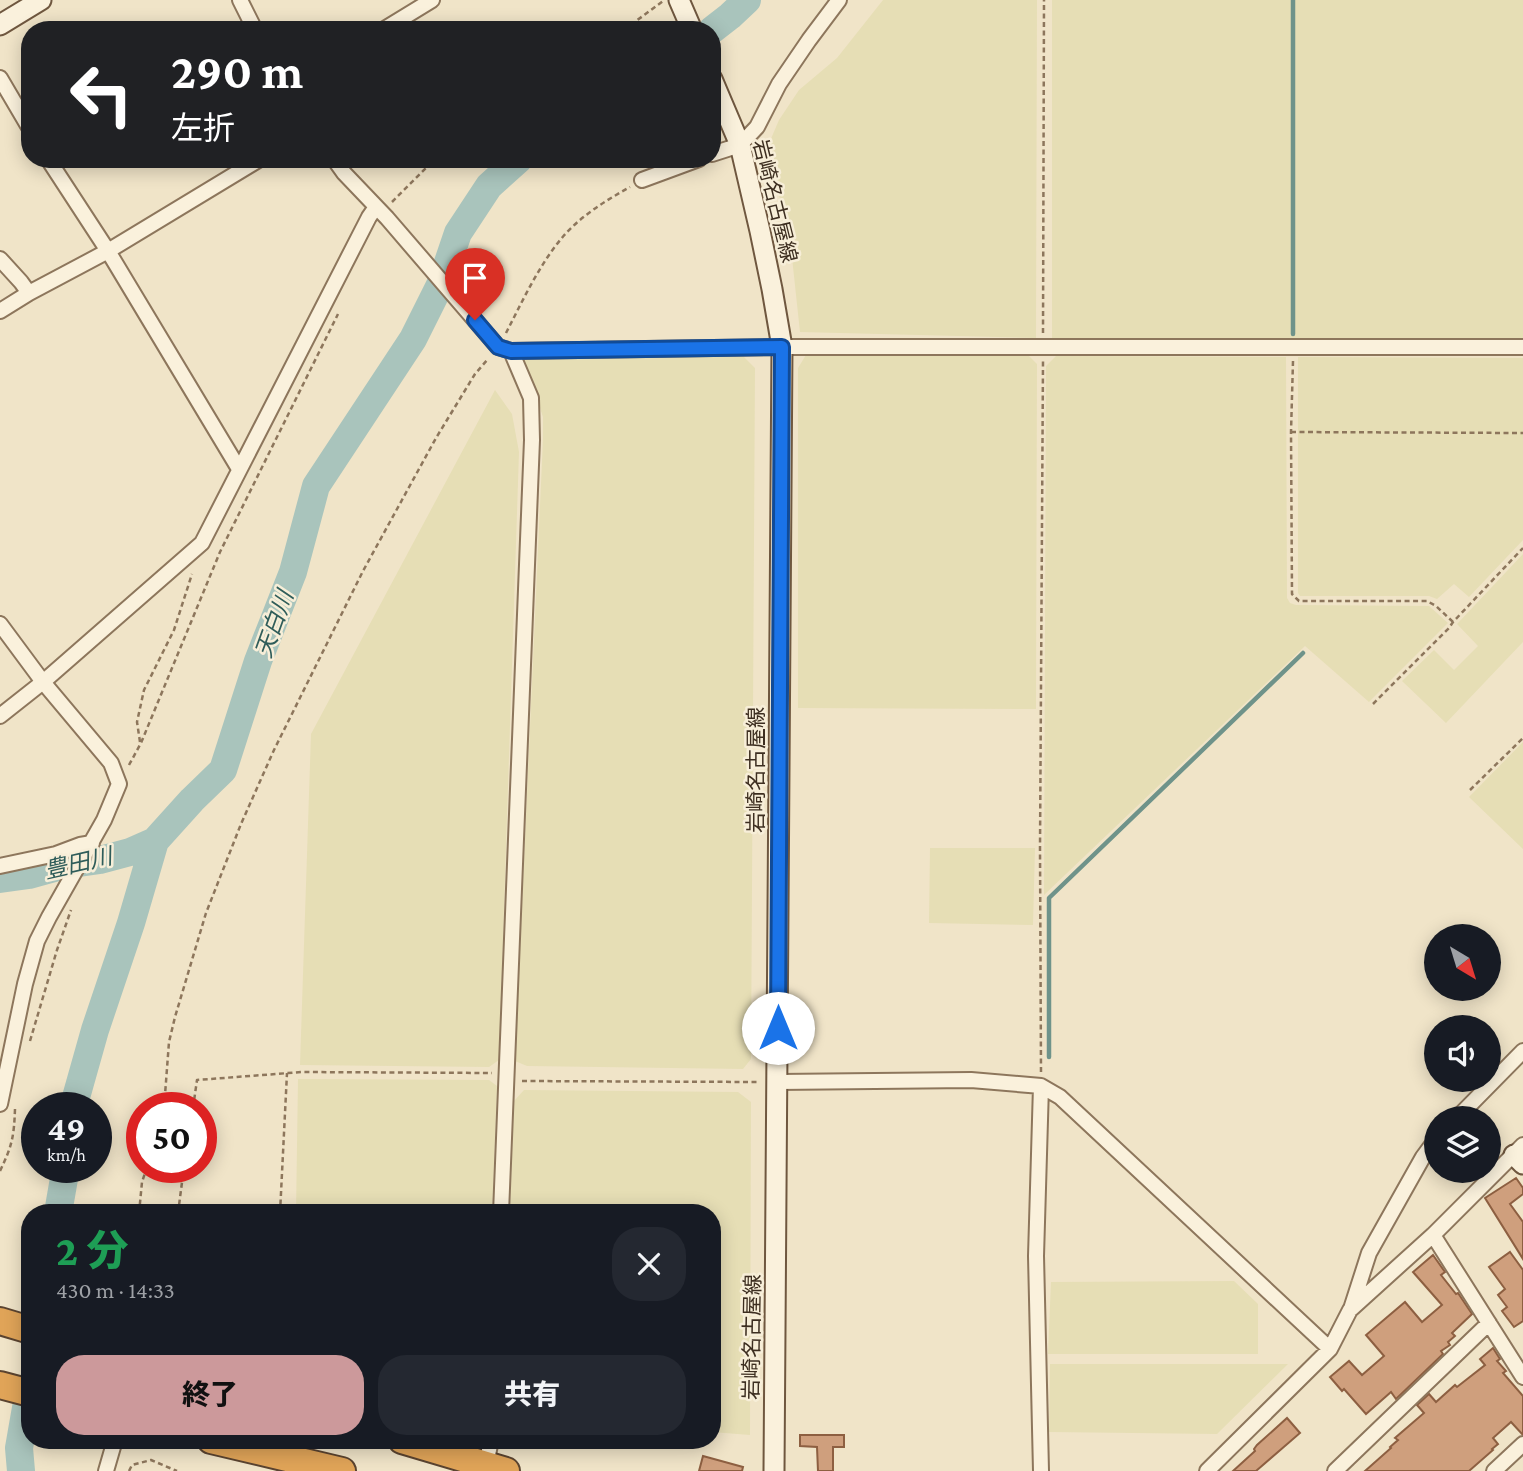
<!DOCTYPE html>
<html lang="ja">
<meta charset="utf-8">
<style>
:root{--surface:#171b24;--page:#242831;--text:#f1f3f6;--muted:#9ea1a6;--accent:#cc999b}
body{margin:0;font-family:"Crimson Pro","Noto Sans JP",serif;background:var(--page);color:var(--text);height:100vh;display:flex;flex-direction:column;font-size:26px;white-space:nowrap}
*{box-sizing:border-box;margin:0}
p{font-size:23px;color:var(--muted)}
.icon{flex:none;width:38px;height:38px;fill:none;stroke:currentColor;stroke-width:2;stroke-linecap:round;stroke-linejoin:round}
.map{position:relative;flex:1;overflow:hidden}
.sheet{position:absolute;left:21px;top:1204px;width:700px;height:245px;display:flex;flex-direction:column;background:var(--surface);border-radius:28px;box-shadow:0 4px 18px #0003}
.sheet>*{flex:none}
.guide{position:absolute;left:21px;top:21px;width:700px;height:147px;border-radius:28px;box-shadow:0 4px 18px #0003;background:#202124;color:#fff;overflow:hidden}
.needle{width:46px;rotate:142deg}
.fabs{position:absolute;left:1424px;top:924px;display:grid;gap:14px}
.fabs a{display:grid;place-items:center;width:77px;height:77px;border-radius:50%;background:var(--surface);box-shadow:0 4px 18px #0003;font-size:35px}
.speed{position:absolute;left:21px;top:1092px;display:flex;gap:14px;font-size:35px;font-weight:700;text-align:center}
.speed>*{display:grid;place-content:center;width:91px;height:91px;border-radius:50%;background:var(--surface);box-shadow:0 4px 18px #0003;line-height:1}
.speed small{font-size:18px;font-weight:400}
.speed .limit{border:10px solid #d22;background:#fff;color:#111}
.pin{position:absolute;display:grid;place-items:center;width:60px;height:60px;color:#fff;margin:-72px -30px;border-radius:50% 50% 50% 0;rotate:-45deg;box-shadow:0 0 7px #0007}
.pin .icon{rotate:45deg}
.me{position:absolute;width:77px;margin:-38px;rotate:0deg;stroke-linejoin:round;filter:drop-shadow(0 0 5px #0008)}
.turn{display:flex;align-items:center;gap:24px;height:147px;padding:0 35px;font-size:32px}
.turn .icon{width:91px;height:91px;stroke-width:2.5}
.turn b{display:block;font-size:49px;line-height:60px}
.round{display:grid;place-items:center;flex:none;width:74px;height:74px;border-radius:28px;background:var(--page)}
.summary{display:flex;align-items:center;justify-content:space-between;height:119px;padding:0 35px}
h1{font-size:42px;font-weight:800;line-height:52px;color:#1e9e55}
.action{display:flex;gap:14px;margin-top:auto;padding:14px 35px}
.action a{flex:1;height:80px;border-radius:28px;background:var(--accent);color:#111;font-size:28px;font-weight:800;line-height:80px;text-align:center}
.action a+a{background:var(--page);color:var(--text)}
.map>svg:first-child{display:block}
.farmland{fill:#e6deb5}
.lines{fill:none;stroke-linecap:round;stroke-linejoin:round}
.stream{stroke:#6f938a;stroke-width:4.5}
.river{stroke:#a9c4bc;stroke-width:28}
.building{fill:#cf9f7d;stroke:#8d5f41;stroke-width:2}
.street-casing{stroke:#8d765c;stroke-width:18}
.secondary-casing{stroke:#6f573f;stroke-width:23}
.highway-casing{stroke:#5b4430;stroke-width:30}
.path{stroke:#8d765c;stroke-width:2.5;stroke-dasharray:5 3.5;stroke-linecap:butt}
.street{stroke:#faf1dc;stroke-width:14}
.secondary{stroke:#faf1dc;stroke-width:19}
.highway{stroke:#e0a458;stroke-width:26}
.route-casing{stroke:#114b97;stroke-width:18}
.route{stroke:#1a73e8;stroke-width:12}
.labels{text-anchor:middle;stroke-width:5;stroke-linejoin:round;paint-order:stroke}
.street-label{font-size:21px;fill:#3d2e20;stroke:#f7eed8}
.water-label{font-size:23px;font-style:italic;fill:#2f5d5a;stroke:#f7eed8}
</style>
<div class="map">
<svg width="1523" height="1471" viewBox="0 0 1523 1471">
<rect width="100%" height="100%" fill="#f0e4c8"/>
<path class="farmland" d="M883,0H1037L1036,338L800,332L790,239L767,148L779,120L799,90L837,58Z
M1052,0H1523V338H1052Z
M806,355L1029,356L1037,364L1036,709L798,708V368Z
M525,356L744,357L755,368L751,1059L743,1069L527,1066L515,1061L543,439V417L535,393L521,362Z
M1056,356L1286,357L1287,598L1290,603L1296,605L1429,606L1448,623L1369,702L1305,646L1044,895L1046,366Z
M1298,357L1523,358V540L1469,597L1454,584L1437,599L1429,596H1300L1298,593Z
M495,390L512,414L519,452L499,1060L489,1067L300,1065L311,734Z
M1523,554V642L1446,723L1402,681L1434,650L1454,670L1478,646L1457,624Z
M1523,742V849L1469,797Z
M930,848H1035L1033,925L929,923Z
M298,1079L489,1080L497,1086L492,1213H296Z
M524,1090L738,1092L751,1102L750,1435L712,1432V1213H510L514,1101Z
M1234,1281L1258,1304V1354H1048L1051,1282Z
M1050,1364H1288L1217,1434L1049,1432Z"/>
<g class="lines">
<path class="stream" d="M1293,334V0
M1049,1057V898L1303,653"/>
<path class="river" d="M712,30L730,16L747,0
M0,879L29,875L65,865L100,860L130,852L155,841
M73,1108L95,1030L131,923L155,841L192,800L223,770L258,661L293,572L316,486L413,339L441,283L458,233L489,186L519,159
M58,1213L66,1167
M21,1471L19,1448L30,1385"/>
</g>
<path class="building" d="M1516,1178L1523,1188V1194L1510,1204L1523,1222V1259L1485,1198Z
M1510,1252L1523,1270V1321L1514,1327L1502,1311L1507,1307L1498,1295L1505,1289L1489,1267Z
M1433,1255L1445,1272L1441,1275L1456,1294L1458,1293L1472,1314L1452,1333L1455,1336L1448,1342L1450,1345L1441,1351L1443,1354L1396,1399L1391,1392L1366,1414L1344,1389L1342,1391L1330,1377L1349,1361L1362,1375L1384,1356L1366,1335L1405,1302L1422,1322L1442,1305L1413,1272Z
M1493,1348L1500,1359L1497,1361L1506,1371L1503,1373L1523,1396V1435L1511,1422L1493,1438L1498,1444L1492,1449L1493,1450L1469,1471H1365L1391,1448L1390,1447L1398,1440L1395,1438L1424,1413L1417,1405L1429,1394L1436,1402L1455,1385L1457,1387L1485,1365L1480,1359Z
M1287,1418L1300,1433L1256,1471H1233L1255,1451L1254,1449L1257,1445Z
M800,1435H844V1447H833V1471H818L817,1447L800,1446Z
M703,1456L743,1467L742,1471H699Z"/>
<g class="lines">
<defs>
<path id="street" d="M240,0L255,30
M383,30L432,0
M0,78L30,129
M712,154L740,145L757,127L779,84L809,40L839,0
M48,159L108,251L239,469
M334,159L344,173L387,218L498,347L511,351L782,347H1523
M642,180L699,159
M0,259L21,282L29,293
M0,311L29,293L108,251L260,159
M0,624L43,682L111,763L119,784L104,820L49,917L37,941L25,984L0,1104
M0,716L43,682L202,543L369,217L376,207
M0,866L56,854L80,845L92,843
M778,1082L971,1080L1041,1086L1060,1097L1330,1349
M1041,1086L1036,1256L1041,1471
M1457,1118L1523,1051
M501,1213L532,440L531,398L511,351
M1433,1235L1523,1377
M1351,1309L1369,1253L1423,1157L1437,1138
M486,1465L491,1440
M106,1471L115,1440
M1207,1471L1330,1349L1350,1310L1433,1235L1523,1145
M1335,1471L1489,1323
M1494,1471L1523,1444"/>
<path id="secondary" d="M679,0L692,30
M0,25L41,0
M712,79L740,145L760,231L772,289L782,347L774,1471
M1514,1155L1523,1164"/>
<path id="highway" d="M0,1321L30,1330
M0,1385L30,1393
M211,1440L342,1471
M402,1440L506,1471"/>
</defs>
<use href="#street" class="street-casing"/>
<use href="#secondary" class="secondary-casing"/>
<use href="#highway" class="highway-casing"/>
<path class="path" d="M624,30L663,1
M392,202L435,159
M506,333C522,302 538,267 561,239C579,217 605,201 630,187
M1043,333L1044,0
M1293,361L1291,432L1292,594L1299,601H1427L1436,606L1453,622
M1291,432L1523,433
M1373,704L1449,628L1453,622L1523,548
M140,742L137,722L144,690L174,630L192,574
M129,765L141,743L220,552L338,314
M1470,790L1523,738
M30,1041L57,950L71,910
M1041,1072L1040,848L1043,361
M522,1081L760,1082
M164,1108L169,1042L175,1017L206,913L241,824L274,750L363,571L436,438L475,374L488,359
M193,1108L197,1080L302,1072L492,1073
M0,1171C12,1146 14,1137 15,1109
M139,1213L142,1182L147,1167
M178,1213L184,1167
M280,1213L287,1073
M129,1471L132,1465L151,1460L177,1471"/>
<use href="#street" class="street"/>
<use href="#secondary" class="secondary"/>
<use href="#highway" class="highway"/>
</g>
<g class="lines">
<defs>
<path id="route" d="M475,320L498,347L511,351L782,347L778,1028"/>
</defs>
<use href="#route" class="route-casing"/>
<use href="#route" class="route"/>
</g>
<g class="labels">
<g class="street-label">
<text transform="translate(775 201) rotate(76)" y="7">岩崎名古屋線</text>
<text transform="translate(756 770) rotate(-90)" y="7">岩崎名古屋線</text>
<text transform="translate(752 1337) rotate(-89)" y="7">岩崎名古屋線</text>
</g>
<g class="water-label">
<text transform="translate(274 624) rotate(-70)" y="8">天白川</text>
<text transform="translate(78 863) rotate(-13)" y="8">豊田川</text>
</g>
</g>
</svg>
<div class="fabs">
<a><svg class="needle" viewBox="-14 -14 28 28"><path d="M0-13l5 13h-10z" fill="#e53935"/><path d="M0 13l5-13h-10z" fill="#9ea1a6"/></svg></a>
<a><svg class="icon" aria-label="sound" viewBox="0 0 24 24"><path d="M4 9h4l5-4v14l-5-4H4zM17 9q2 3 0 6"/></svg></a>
<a><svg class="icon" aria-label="layers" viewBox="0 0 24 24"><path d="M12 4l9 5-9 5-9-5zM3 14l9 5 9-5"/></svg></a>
</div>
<div class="speed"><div>49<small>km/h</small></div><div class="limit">50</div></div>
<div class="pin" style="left:475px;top:320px;background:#d93025"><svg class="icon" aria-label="arrive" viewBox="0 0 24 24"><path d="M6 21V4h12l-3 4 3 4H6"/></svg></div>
<svg class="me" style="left:778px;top:1028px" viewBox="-20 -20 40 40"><circle r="19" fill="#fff"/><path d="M0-13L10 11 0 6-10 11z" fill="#1a73e8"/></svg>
<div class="guide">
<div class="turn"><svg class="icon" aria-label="left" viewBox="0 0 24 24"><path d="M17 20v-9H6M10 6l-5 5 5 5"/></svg><div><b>290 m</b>左折</div></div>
</div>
<section class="sheet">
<div class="summary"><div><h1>2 分</h1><p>430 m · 14:33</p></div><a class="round"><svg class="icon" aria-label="close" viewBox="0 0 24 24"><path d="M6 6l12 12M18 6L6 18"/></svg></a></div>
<div class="action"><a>終了</a><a>共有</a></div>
</section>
</div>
